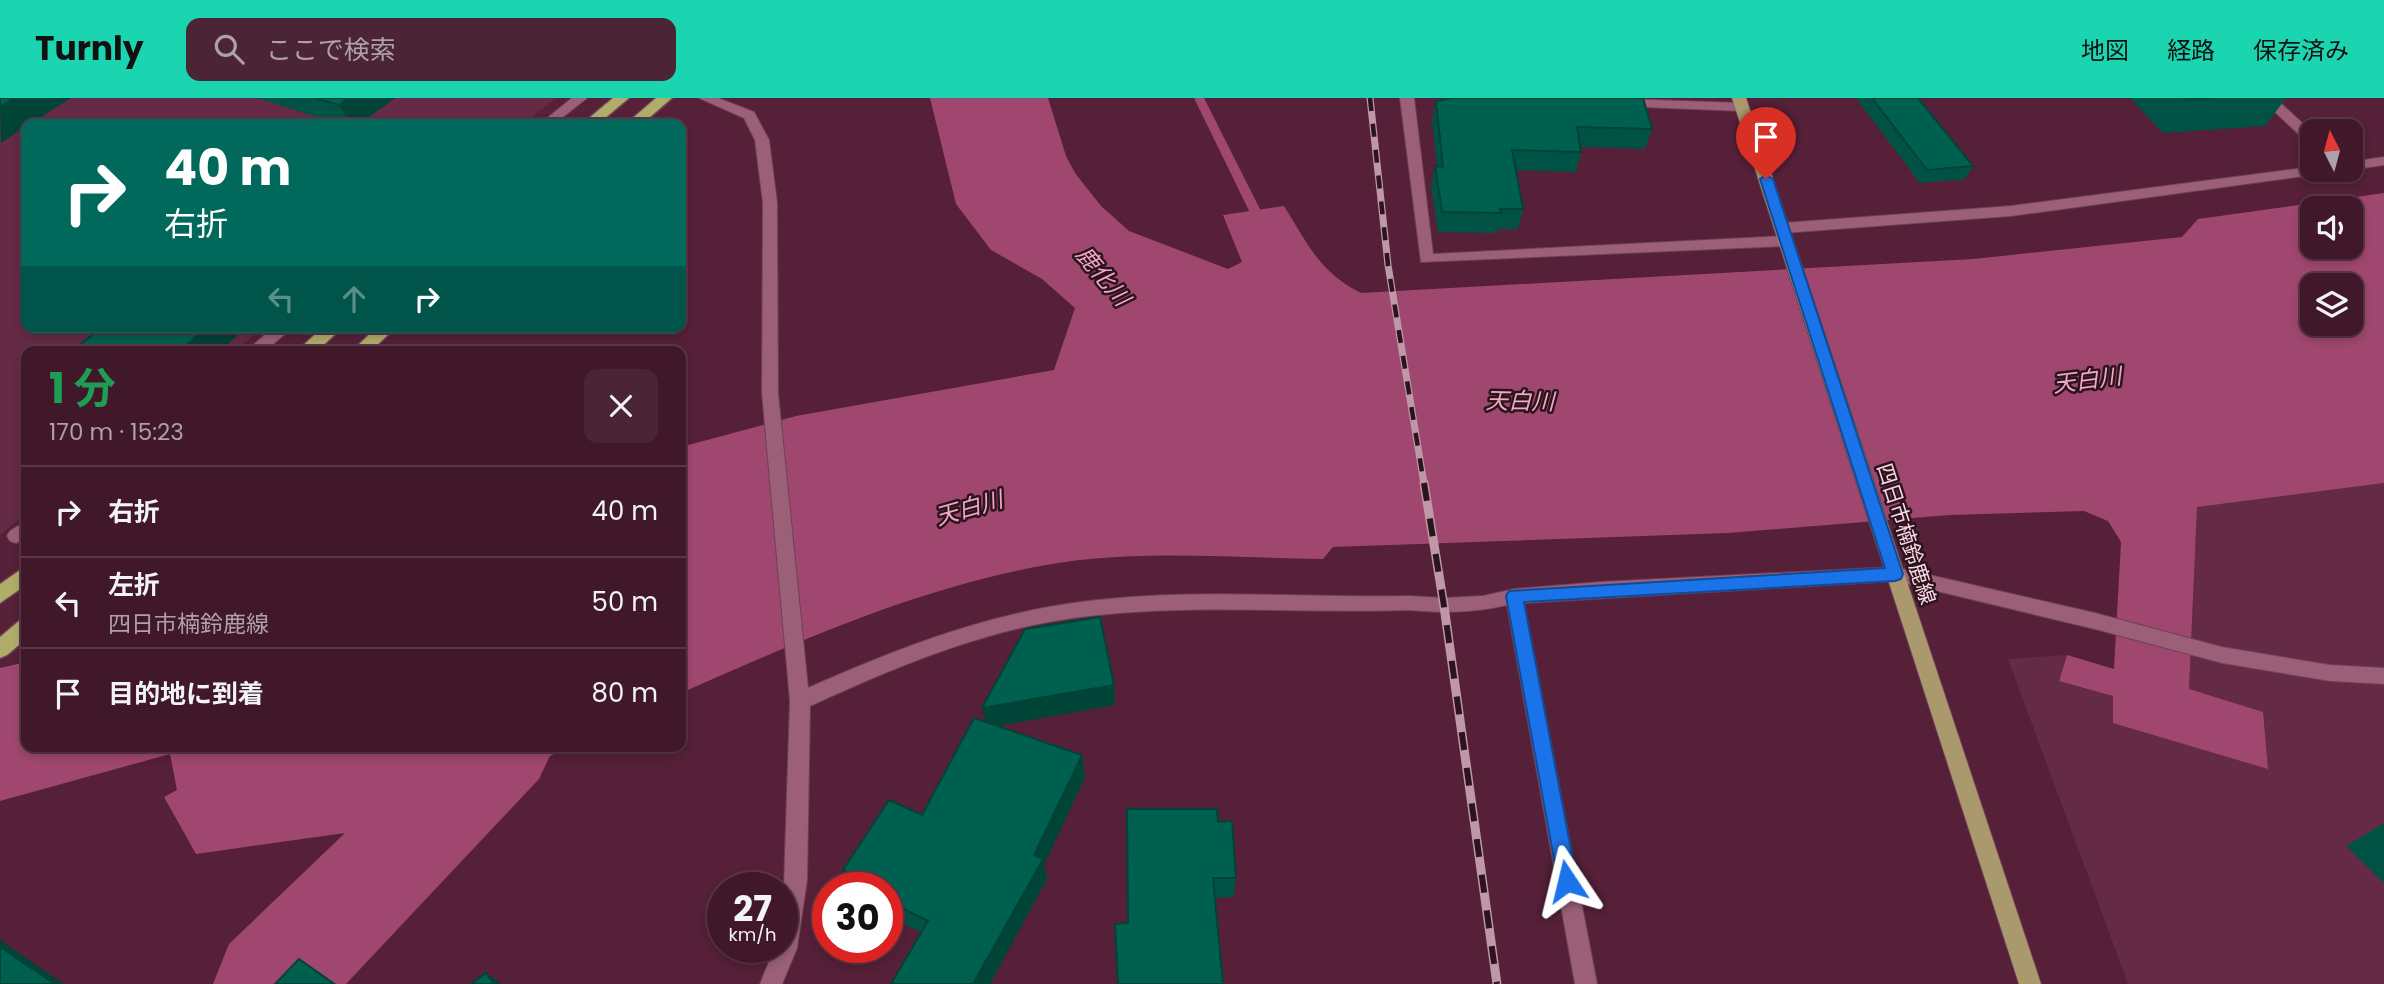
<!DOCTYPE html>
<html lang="ja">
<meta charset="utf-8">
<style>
:root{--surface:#40182a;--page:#4b2536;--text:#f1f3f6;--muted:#aea0a8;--line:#593747;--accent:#1bd5b1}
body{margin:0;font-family:Poppins,"Noto Sans JP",sans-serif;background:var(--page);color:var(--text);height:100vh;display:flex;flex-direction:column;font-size:26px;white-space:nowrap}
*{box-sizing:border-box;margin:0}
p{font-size:23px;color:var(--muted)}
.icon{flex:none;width:38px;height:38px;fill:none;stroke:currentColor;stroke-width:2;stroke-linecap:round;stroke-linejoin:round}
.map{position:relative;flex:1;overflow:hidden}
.details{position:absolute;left:21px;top:248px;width:665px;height:406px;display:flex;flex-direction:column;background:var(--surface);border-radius:14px;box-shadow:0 4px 10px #0003,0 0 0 2px var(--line)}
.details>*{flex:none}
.hud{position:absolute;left:21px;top:21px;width:665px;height:214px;border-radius:14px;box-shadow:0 4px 10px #0003,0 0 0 2px var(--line);background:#00695c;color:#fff;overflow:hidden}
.needle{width:46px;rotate:354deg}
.tools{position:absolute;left:2300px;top:21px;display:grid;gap:14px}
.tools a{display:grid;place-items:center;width:63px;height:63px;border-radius:14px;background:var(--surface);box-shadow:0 4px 10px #0003,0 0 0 2px var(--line);font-size:35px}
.speed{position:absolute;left:707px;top:774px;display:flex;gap:14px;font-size:35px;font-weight:700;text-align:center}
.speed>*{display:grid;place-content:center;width:91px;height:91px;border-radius:50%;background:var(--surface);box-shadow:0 4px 10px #0003,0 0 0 2px var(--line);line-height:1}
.speed small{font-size:18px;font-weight:400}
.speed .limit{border:10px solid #d22;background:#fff;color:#111}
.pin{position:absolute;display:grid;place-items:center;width:60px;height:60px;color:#fff;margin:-72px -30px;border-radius:50% 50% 50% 0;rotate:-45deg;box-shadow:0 0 7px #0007}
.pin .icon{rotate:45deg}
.me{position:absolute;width:77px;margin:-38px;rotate:350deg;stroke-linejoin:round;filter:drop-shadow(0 0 5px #0008)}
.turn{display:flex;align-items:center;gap:24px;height:147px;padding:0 28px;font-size:32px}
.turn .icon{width:91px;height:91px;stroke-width:2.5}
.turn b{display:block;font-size:49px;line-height:60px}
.lanes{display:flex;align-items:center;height:66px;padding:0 28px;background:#0003;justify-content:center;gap:35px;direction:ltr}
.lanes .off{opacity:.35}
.round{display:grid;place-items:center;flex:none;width:74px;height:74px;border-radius:14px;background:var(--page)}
.head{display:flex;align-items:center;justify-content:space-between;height:119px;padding:0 28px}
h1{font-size:42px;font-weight:700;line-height:52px;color:#1e9e55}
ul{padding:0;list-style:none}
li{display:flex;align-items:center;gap:21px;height:91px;padding:0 28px;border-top:2px solid var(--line)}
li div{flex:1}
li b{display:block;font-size:26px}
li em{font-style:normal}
header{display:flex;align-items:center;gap:42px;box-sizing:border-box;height:98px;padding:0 35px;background:var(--accent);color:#111}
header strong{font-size:33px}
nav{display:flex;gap:38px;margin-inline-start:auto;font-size:24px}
.search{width:490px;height:63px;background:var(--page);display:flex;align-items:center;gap:18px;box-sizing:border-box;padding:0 24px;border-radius:14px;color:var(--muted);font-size:26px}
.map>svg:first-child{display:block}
.built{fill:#652a45}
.water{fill:#a0476f;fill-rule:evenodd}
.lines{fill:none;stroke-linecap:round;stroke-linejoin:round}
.stream{fill:#a0476f;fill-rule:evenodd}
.river{fill:#a0476f;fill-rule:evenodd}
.service-casing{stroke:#6e4056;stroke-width:2}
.minor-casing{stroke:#6e4056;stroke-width:2}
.primary-casing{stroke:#6e4056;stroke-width:2}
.trunk-casing{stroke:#6e4056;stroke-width:3}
.service{fill:#9b6078;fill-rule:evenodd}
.minor{fill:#9b6078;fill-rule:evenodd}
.primary{fill:#ab996e;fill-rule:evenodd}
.trunk{fill:#b0ac6a;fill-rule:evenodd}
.rail-far1-casing{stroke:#c097a7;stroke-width:7}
.rail-casing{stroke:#c097a7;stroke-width:9}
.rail-far1{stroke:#2c141e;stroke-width:4.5;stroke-dasharray:13;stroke-linecap:butt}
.rail{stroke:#2c141e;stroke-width:6;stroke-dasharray:18;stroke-linecap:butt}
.wall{fill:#005344}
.shaded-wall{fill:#004337}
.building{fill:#00604f;stroke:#004337;stroke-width:2}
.route{fill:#1a73e8;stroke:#114b97;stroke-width:2}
.labels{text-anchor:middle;stroke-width:5;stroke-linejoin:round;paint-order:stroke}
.street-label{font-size:21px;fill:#f9d6e2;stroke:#2c141e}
.water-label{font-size:23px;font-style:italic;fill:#f2a8c5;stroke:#2c141e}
</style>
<header>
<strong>Turnly</strong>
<div class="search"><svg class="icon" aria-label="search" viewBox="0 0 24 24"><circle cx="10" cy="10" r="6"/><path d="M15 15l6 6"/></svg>ここで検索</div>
<nav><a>地図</a><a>経路</a><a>保存済み</a></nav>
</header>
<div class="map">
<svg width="2384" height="886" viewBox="0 0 2384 886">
<rect width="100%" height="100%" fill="#552038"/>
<path class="built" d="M0,0H557L523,26H26V229H264L233,254H26V416L0,437Z
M2384,385V886H2128L2008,561L2067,557L2059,583L2263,614L2189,592L2197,408Z"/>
<path class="water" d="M930,0H1048L1066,58L1075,75L1101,108L1129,133L1228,171L1242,164L1223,117L1284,108C1308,146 1319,174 1361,195L1973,161L2182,139L2198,121L2384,95V385L2197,409L2189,591L2263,614L2268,671L2113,625V598L2059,583L2067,557L2114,571L2121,444L2108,423L2084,413L1950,417L1728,435L1333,449L1323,461C1231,460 1137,451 1046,467C918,490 799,543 681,595V349L796,318L1054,272L1075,210L1042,181L991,152L956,106ZM2312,110H2350V149H2312ZM2312,187H2350V226H2312Z
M26,564V649H568L477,694L402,727L196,756L164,699L177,692L170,656L0,703V570Z"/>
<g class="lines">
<path class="stream" d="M1194,0H1204L1268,127L1266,130L1262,131L1256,127Z"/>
<path class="river" d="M435,649H554L539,681L346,886H213L229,846Z"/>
<defs>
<path id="service" d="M1895,469L2095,515L2222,549L2330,567L2384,570V586L2330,583L2222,565L2095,531L1895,483L1889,481L1886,476L1889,471Z"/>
<path id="minor" d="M572,0H587L554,26H540Z
M699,0H718L754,14L769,42L777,105L778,295L808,590C887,555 968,523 1054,508C1171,488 1291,500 1409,498L1444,500L1483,498L1514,491L1600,484L1895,469L1901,471L1904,476L1901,481L1895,483L1524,505L1597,886H1575L1507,507C1473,515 1443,515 1409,512C1292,516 1171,503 1054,523C968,538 889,572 810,608L807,782L797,850L782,886H760L775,849H782L790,603L762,295L763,105L755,42L744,20Z
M1400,0H1414L1433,156L1787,138L1794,143L1787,148L1421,164Z
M2260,0H2275L2312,34V45L2307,44Z
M1623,1L1742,5L1749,9L1742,13L1618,8L1616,5Z
M2384,59V67L2350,72H2348H2350V64Z
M2312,69V72H2326L2319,76L2011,118L1783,135L1776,130L1783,125L2011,108Z
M274,229H293L264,254H245Z
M26,423V440L16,445L10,443L7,438L10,433Z"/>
<path id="primary" d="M1732,0H1746L2041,886H2019Z"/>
<path id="trunk" d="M613,0H629L598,26H582Z
M656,0H672L642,26H626Z
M323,229H343L316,254H296Z
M377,229H396L370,254H351Z
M26,468V487L0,505V486Z
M26,521V541L7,557L0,560V539L19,523Z"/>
</defs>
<use href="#service" class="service-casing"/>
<use href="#minor" class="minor-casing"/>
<use href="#primary" class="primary-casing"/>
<use href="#trunk" class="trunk-casing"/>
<use href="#service" class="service"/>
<use href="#minor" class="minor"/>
<use href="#primary" class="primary"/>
<use href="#trunk" class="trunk"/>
<defs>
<path id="rail-far1" d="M1370,0L1388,167L1424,386"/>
<path id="rail" d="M1424,385L1444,508L1497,886"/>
</defs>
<use href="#rail-far1" class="rail-far1-casing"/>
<use href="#rail" class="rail-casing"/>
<use href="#rail-far1" class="rail-far1"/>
<use href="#rail" class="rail"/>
</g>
<path class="wall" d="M257,0H395L359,26H339Z
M1856,0H1918L1973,68L1965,81L1920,85Z
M2130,0H2286L2265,28L2163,35Z
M1436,3L1652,31L1645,51L1580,49L1581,54L1576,74L1516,72L1523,111L1518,131H1497L1496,135L1438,134L1431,88L1435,68L1437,69L1432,23Z
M1115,607L997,628L1082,657L1085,679L1044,767L1047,781L990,886H891L921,834L887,818V789H852L843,772L922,717L986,624Z
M1218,724L1236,780L1234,799L1215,800L1128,825Z
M2384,725V785L2346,748Z"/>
<path class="shaded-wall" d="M14,0H71L30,26H26V28L1,45L0,9Z
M349,0H395L359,26H350L339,7Z
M207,229H247L219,254H178Z
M1114,587L1115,607L987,630L982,610Z
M1082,657L1085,679L1044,767L1047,781L990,886H973Z
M0,842L64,886H55L0,849Z
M299,861L319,874L336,886H334Z
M486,875L501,886H494Z"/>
<path class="building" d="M0,0H14L0,9Z
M315,0H349L339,7Z
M1452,0H1643L1652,31L1577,29L1581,54L1512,52L1523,111H1500L1501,115L1442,114L1435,68L1443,69L1436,3Z
M1872,0H1918L1973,68L1927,72Z
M2183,0H2218L2185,2Z
M102,229H207L178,254H71Z
M1100,519L1114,587L982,610L1025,531Z
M974,620L1082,657L1034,757L1043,761L973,886H891L928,823L887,803V789H857L850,786L855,778L843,772L889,702L922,717Z
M1127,711H1217L1218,724L1232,723L1236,780H1213L1223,886H1118L1115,826L1128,825Z
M0,849L55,886H0Z
M299,861L334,886H275Z
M486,875L494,886H471Z"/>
<path class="route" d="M1766,77L1773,81L1903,476L1901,481L1895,483L1524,504L1577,783L1574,789L1567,792L1560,789L1558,783L1506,498L1509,493L1885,470L1760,81Z"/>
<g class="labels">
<g class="street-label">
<text transform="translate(1906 436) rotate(72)" y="7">四日市楠鈴鹿線</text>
</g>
<g class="water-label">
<text transform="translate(1103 178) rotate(50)" y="8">鹿化川</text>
<text transform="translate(2087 282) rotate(-7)" y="8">天白川</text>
<text transform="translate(1520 303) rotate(1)" y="8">天白川</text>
<text transform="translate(969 410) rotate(-16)" y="8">天白川</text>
</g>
</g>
</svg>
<div class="tools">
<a><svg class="needle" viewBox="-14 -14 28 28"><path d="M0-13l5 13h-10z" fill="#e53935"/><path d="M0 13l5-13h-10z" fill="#aea0a8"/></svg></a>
<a><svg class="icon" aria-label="sound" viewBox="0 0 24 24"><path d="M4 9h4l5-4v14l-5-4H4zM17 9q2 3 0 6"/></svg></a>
<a><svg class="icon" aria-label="layers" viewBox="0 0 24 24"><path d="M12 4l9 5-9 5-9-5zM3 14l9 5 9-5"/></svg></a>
</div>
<div class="speed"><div>27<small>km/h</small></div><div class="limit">30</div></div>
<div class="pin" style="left:1766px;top:81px;background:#d93025"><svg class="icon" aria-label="arrive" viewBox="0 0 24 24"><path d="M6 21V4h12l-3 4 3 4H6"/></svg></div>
<svg class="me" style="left:1567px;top:783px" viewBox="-20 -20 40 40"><path d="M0-17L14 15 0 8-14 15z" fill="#1a73e8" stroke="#fff" stroke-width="4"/></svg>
<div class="hud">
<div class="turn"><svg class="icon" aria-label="right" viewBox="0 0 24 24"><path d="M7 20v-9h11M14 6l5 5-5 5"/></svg><div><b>40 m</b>右折</div></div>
<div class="lanes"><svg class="icon off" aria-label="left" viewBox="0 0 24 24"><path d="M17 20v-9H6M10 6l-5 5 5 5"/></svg><svg class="icon off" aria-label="ahead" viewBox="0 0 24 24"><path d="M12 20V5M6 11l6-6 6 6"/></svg><svg class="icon" aria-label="right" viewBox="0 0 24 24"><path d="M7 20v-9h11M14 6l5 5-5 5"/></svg></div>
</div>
<section class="details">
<div class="head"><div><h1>1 分</h1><p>170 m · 15:23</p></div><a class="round"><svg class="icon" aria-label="close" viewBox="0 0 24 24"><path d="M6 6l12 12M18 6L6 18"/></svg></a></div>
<ul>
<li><svg class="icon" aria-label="right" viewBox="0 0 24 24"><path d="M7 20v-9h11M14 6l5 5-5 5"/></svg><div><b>右折</b></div><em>40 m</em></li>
<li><svg class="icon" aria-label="left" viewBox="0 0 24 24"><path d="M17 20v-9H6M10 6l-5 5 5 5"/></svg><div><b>左折</b><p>四日市楠鈴鹿線</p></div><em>50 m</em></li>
<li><svg class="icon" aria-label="arrive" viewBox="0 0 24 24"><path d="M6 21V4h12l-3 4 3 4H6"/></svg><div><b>目的地に到着</b></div><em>80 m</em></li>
</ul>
</section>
</div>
